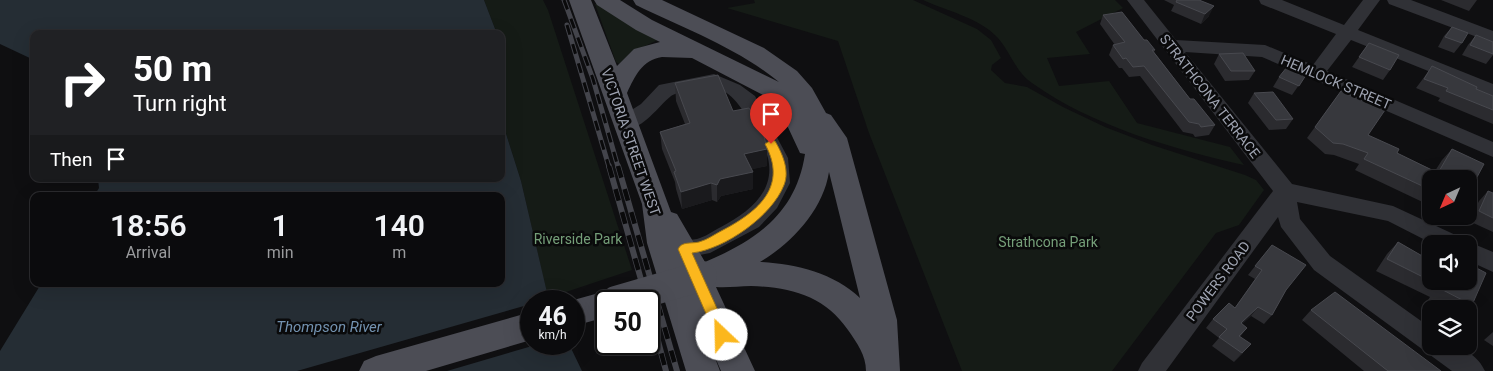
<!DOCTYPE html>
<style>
:root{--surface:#0b0b0d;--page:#19191b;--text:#f1f3f6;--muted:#9a9b9d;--line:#2b2b2e}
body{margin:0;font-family:Roboto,sans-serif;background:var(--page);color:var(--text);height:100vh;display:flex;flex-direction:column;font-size:19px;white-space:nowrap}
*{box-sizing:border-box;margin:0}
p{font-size:16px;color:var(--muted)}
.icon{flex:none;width:28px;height:28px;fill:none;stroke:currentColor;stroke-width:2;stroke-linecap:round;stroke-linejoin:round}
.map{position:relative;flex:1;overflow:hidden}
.side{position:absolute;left:30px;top:192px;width:475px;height:95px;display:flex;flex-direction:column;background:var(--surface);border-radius:10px;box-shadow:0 5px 20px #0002,0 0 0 1px var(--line)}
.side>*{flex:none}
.top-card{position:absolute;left:30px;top:30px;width:475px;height:152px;border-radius:10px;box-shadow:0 5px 20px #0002,0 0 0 1px var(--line);background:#202124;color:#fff;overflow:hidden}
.needle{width:32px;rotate:224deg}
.buttons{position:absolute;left:1422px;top:170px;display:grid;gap:10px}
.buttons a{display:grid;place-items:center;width:55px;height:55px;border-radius:10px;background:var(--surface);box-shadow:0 5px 20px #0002,0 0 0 1px var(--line);font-size:25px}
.speed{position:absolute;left:520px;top:290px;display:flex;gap:10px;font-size:25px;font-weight:700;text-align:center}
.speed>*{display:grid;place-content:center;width:65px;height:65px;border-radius:50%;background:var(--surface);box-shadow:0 5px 20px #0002,0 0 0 1px var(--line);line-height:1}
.speed small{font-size:12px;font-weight:400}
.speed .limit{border:2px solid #111;border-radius:8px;background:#fff;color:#111}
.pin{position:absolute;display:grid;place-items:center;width:42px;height:42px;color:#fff;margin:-51px -21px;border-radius:50% 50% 50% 0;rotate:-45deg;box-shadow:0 0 5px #0007}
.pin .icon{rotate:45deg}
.me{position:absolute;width:55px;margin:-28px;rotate:336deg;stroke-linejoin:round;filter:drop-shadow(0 0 4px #0008)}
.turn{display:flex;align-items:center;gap:18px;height:105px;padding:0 20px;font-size:22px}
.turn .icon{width:65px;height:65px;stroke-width:2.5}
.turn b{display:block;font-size:35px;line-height:42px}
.then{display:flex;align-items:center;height:48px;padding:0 20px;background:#0003;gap:10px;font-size:19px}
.eta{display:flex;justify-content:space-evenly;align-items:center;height:85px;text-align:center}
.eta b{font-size:30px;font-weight:600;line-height:35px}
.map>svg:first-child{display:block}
.green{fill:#151b16}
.water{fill:#252d34}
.pier{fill:#0f0f11}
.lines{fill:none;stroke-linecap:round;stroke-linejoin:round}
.minor{fill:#303136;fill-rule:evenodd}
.major{fill:#4c4d55;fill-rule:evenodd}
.rail-far1-casing{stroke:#43444b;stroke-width:5}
.rail-casing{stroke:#43444b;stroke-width:6}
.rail-far1{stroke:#0a0a0b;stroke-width:3;stroke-dasharray:10;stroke-linecap:butt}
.rail{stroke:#0a0a0b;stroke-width:4.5;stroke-dasharray:12;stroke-linecap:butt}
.major-bridge{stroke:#4c4d55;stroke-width:30}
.wall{fill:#2b2b2f}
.shaded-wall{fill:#1a1a1d}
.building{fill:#37383d;stroke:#48494f}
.route{fill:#fbb71d;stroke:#a37713}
.labels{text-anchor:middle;stroke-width:5;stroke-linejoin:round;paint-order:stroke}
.street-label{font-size:14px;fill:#9fa4b2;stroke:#0a0a0b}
.park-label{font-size:14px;fill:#759f79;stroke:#0a0a0b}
.water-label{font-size:15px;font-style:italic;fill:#7392b0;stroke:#0a0a0b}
</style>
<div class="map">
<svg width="1493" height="371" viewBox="0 0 1493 371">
<rect width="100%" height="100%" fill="#0f0f11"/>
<path class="green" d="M484,0H543L548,10L632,270L548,298L521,181L501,118V34H497Z
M754,0H913L977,29L991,40L1001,58L992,65L991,70L1005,83L1027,87L1063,107L1105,127L1152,145L1245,175L1256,180L1264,190L1239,225L1216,233L1112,371H962L869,133L838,41L727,8L755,3Z
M923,0H1115L1123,8L1076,32L1090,54L1047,58L1059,86L1109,81L1137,123L1230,147L1244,165C1173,149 1092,126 1032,83C1015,71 1011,53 998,38C980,18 947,11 923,0Z
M599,3L662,38L630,53L619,64L616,62L595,4Z"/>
<path class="water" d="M0,0H484L497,34H34V60L0,44Z
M501,118L521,181L549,301H531V344H569L582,371H0V351L41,284H501V196H94L99,188L98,179H501Z"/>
<path class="pier" d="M531,304V344H539L447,371H297Z"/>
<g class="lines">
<path class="minor" d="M1127,0H1144L1176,40L1265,45L1313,65L1336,34L1261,4L1259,0H1282L1344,25L1363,0H1380L1358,30L1493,84V97L1351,40L1327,71L1493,142V157L1262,57L1185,52L1292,184L1393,206L1462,238L1465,243L1469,242L1493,252V272L1469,261V244H1433L1388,221L1297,202L1300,219L1330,256L1431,328V346C1454,346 1474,348 1485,371H1452L1314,270L1281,227L1278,217L1166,371H1138L1142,363L1273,191Z
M1387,0H1411L1493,31V43L1389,4Z
M714,74L740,85L755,96L788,158L790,183L777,208L759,227L710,253L684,258L660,251L657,245L660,239C673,235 684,242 697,239C705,237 713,231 721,227C747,213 776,193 768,158C765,146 755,132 749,121C742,108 729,88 711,87C705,86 675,92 671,96C656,108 641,134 619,128L616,123L619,118L641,104L659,85Z"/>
<path class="major" d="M569,0H591L617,66L634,49L660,42L636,30L597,5L594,0H620L652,20L779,82C736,47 685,29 636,5L633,0H662L764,48L797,71L812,88L826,113L831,115L847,138L897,320L900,371H866C866,355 857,343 848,330C825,296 790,287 751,286C739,286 727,288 716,287L755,371H721L712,350L720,371H686L647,243L642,204ZM662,57L692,58L763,95L786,123L800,153L805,154C796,213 757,240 705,262L677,214L671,212L627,93C635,76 642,60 662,57ZM829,172L860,298C834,273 795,264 760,262C792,243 823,210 829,172Z
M606,291L617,295L620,301H606V317L574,326V301H570Z
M531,312V340L426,371H359L364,361L376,356Z"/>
<defs>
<path id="rail-far1" d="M564,0L593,79L618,167
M567,25L609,167"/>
<path id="rail" d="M609,166L647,301
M618,166L677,371
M649,307L666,371"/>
</defs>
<use href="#rail-far1" class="rail-far1-casing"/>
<use href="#rail" class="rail-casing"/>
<use href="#rail-far1" class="rail-far1"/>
<use href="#rail" class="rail"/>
<path class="major-bridge" d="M616,301L702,276"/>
</g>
<path class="wall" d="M1164,0H1199L1209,16L1201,24L1171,11L1174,5Z
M1441,0H1477L1469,11Z
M1103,15L1144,40L1155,50L1154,52L1190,99L1215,125L1209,135L1195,137L1193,134L1183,132L1140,76L1129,77L1122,68H1119L1109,55L1113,45H1115L1100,24Z
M1452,27L1462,43L1454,53L1438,47L1444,36Z
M1476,35L1493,42V55L1486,64L1462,55L1468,45Z
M1369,43L1390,70L1383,80L1352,67Z
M1219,54L1255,71L1249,80L1225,81L1214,64Z
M1432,66L1476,89L1493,96V124L1438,101L1440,98L1416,88L1425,76Z
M1306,75L1292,95L1273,87L1279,77Z
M675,83L733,111L767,149V166L752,169L753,189L721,196L717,202L712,200L682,209L676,189L675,182L662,149L660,132L685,124L676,101Z
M1341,91L1368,135L1397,153L1435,171L1442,160L1452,149L1476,179L1469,187V179H1431V206L1355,170L1359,164L1334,155L1325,154L1307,138Z
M1254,93L1293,119L1286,129L1269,130L1248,103Z
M1488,191L1493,193V232L1469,221L1479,201Z
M1398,242L1431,261V281H1469L1472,305L1468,309H1444L1428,300L1430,297L1376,271L1387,254Z
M1272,245L1286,290L1272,315L1264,324L1251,316L1242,324L1247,328L1240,337L1243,353L1234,362L1212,346L1219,338L1206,328L1213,319L1235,308L1255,279L1248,275Z
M1311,310L1441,371H1364L1302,320Z
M1493,332V346L1484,340Z"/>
<path class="shaded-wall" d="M1214,6L1209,16L1201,24L1205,14Z
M767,149V166L744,171V154Z
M753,172V189L721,196L717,202V185L720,179Z
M711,183L712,200L682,209L681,192Z
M1258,307L1251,316L1234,332L1241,323Z
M1251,344L1243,353L1234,362L1242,353Z"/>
<path class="building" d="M1177,0H1199L1214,6L1205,14L1176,2Z
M1122,12L1144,40H1147L1155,50H1152L1190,99H1194L1215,125L1201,127L1199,124L1189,122L1144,66L1133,67L1126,58L1123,59L1113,45L1125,42L1103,15Z
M1452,27L1468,33L1462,43L1445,37Z
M1476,35L1493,42V54L1470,45Z
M1369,43L1399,55L1390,70L1359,57Z
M1243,53L1255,71H1231L1219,54Z
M1432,66L1477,87L1476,89L1493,96V110L1446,91L1448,88L1424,79Z
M1287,67L1306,75L1299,86L1279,77Z
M718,75L733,111L749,108L763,132L767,149L744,154L753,172L720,179L717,185L711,183L681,192L674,172L676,171L660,132L690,123L675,83Z
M1341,91L1385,110L1368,135L1399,149L1397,153L1438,173L1452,149L1484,164L1476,179L1469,176L1468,179H1431V190L1364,159L1368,153L1343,144L1333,143L1315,127Z
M1273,92L1293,119L1276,120L1254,93Z
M1488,191L1493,193V218L1479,211Z
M1398,242L1431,261V281L1387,259Z
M1272,245L1306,265L1286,290L1272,315L1258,307L1241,323L1247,328L1239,336L1251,344L1242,353L1219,337L1227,329L1213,319L1229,303L1235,308L1262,270L1255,266Z
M1469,264L1486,273L1472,305L1441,289L1442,286L1433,281H1469Z
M1335,292L1441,371H1388L1311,310Z"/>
<path class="route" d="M771,140L775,141C782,153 790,170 784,185C772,216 725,249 692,253L729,335L727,339H717L678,249C682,241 691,244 699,242C707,240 715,234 723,230C759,211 788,186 765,144Z"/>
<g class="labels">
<g class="street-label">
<text transform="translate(1336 82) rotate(23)" y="5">HEMLOCK STREET</text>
<text transform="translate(1210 96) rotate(52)" y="5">STRATHCONA TERRACE</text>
<text transform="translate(631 142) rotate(71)" y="5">VICTORIA STREET WEST</text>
<text transform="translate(1218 281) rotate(-53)" y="5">POWERS ROAD</text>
</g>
<g class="park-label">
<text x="578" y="244">Riverside Park</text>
<text x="1048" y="247">Strathcona Park</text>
</g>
<g class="water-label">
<text x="329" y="332">Thompson River</text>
</g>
</g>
</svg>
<div class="buttons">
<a><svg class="needle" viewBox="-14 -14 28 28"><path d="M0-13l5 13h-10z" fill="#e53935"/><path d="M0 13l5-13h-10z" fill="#9a9b9d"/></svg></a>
<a><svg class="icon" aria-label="sound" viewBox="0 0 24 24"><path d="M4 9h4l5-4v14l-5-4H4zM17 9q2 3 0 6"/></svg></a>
<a><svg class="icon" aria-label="layers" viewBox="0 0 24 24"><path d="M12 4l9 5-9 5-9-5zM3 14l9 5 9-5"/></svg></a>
</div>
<div class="speed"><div>46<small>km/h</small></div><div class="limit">50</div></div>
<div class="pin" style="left:771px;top:144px;background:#d93025"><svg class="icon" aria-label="arrive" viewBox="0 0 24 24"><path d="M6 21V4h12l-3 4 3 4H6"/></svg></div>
<svg class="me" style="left:722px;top:335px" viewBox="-20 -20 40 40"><circle r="19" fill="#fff"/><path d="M0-13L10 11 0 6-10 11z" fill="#fbb71d"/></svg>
<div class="top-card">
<div class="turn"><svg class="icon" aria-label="right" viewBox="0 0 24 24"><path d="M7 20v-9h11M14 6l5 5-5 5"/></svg><div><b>50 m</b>Turn right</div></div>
<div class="then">Then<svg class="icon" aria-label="arrive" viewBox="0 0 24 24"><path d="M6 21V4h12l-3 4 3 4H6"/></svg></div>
</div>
<section class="side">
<div class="eta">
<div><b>18:56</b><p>Arrival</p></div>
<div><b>1</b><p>min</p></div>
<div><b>140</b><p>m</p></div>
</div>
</section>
</div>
